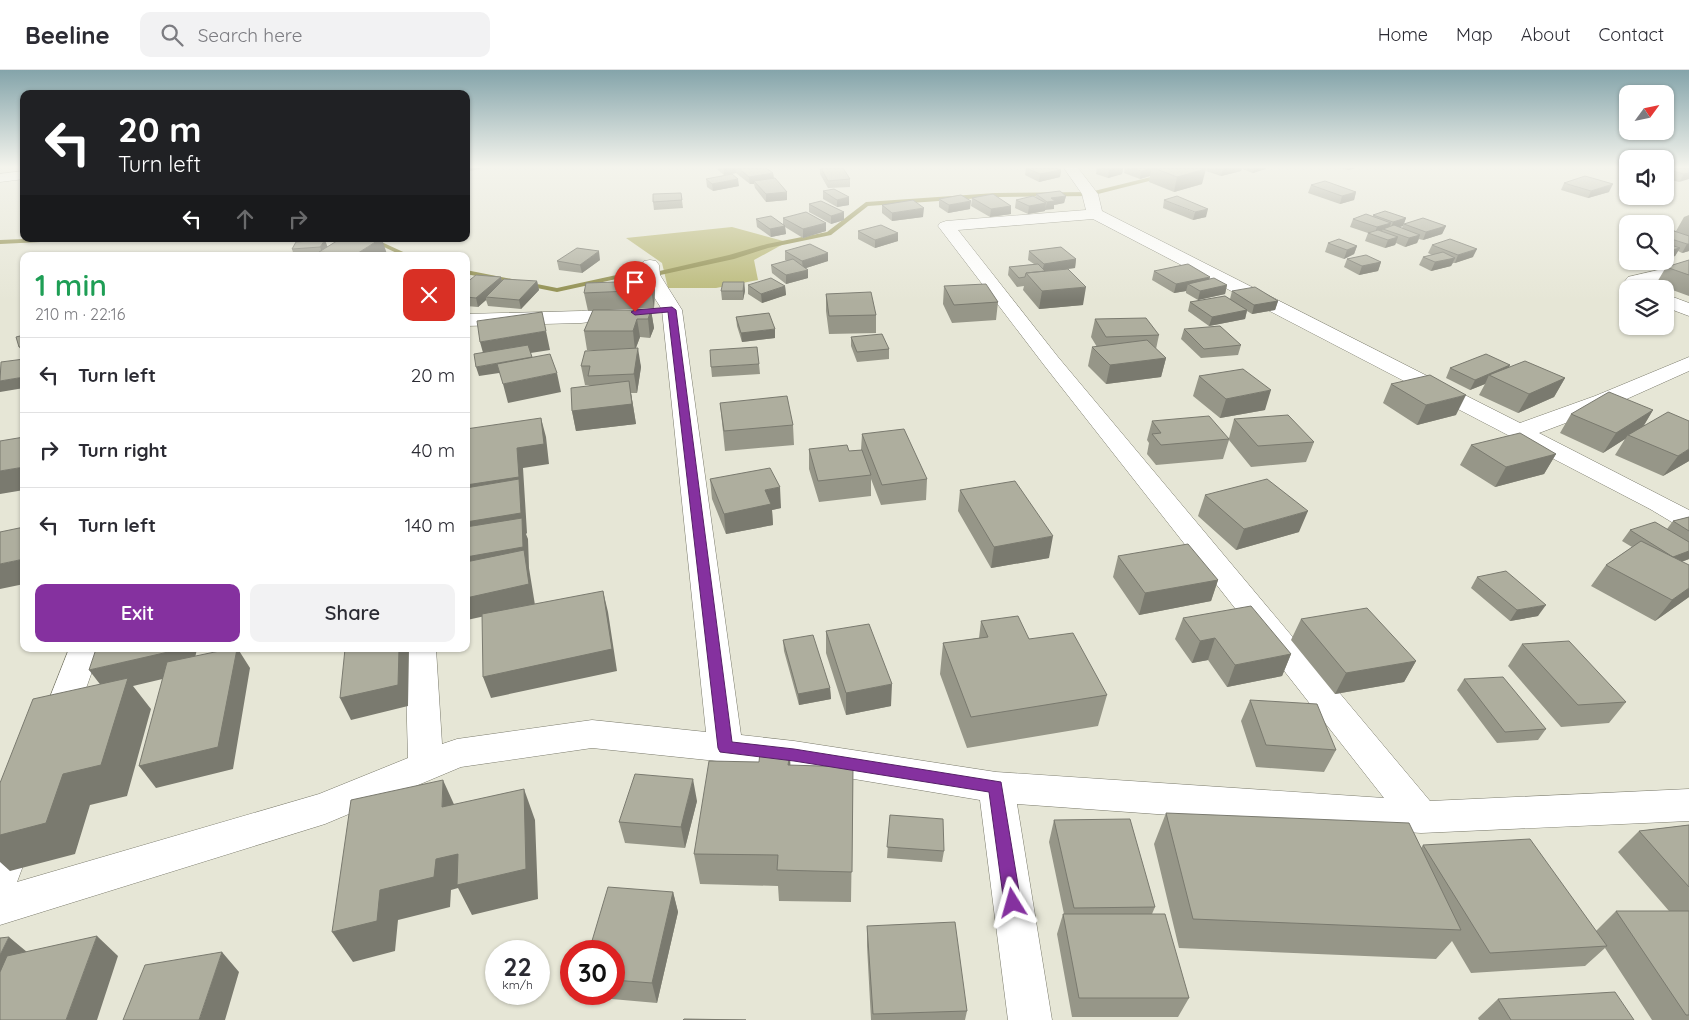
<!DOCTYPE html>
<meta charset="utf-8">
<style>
:root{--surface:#fff;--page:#f2f2f3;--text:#2b2b33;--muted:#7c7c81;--line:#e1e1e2;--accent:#85319f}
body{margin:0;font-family:Quicksand,sans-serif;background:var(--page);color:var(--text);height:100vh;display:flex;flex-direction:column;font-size:19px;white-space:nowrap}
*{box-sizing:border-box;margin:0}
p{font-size:16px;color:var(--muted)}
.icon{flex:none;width:28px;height:28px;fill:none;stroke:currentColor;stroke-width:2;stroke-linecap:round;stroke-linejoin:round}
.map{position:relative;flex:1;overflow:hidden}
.panel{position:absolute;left:20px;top:182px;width:450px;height:400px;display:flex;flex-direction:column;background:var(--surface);border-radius:10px;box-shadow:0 1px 4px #0004}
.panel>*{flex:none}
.guide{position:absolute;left:20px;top:20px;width:450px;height:152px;border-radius:10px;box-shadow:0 1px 4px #0004;background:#202124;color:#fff;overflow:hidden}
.needle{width:32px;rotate:57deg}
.buttons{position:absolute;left:1619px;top:15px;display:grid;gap:10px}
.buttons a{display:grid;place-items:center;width:55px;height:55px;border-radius:10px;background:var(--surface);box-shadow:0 1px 4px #0004;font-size:25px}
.speed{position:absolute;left:485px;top:870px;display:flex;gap:10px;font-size:25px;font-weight:700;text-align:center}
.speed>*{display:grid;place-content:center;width:65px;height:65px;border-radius:50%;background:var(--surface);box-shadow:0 1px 4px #0004;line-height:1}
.speed small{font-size:12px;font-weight:400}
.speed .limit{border:8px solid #d22;background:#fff;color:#111}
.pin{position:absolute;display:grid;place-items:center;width:42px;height:42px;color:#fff;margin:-51px -21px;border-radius:50% 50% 50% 0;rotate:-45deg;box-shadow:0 0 5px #0007}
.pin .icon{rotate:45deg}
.me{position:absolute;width:55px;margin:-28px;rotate:352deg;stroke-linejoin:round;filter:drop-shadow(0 0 4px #0008)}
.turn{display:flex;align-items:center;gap:18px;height:105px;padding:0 15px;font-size:22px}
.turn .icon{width:65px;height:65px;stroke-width:2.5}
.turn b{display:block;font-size:35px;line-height:42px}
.lanes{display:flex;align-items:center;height:48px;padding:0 15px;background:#0003;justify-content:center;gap:25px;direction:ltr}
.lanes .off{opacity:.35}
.round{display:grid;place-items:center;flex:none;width:52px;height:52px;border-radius:10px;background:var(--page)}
.summary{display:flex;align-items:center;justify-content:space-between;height:85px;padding:0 15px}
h1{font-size:30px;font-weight:600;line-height:38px;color:#1e9e55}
.action{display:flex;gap:10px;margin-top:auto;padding:10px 15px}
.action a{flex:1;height:58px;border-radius:10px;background:var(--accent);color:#fff;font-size:20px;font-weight:600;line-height:58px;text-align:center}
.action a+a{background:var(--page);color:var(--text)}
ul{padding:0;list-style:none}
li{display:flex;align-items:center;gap:15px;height:75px;padding:0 15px;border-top:1px solid var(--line)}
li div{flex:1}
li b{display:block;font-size:19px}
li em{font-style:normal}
header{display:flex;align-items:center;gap:30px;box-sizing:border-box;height:70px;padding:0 25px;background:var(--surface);border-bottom:1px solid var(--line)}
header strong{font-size:24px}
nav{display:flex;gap:28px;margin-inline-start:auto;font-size:18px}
.search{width:350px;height:45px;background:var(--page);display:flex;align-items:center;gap:12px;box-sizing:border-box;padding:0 18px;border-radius:10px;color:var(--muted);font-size:19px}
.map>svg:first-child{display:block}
.forest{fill:#b9b877}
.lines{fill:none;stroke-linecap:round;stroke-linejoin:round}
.stream{fill:#8f8d4d;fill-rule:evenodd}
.street-casing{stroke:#7a7a6b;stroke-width:1}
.street{fill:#fff;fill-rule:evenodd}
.wall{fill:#969688}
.shaded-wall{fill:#7a7a6f}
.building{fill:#aeae9e;stroke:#7a7a6f}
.route{fill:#85319f;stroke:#562067}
</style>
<header>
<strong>Beeline</strong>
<div class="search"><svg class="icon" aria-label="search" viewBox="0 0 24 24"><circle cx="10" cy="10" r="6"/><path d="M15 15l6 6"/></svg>Search here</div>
<nav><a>Home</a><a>Map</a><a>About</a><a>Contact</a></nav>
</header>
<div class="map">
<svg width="1689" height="950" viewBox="0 0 1689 950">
<rect width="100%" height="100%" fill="#e6e6d6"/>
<path class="forest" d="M732,157L787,172L754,190L758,210L716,218H668L662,193L626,168Z"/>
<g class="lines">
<path class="stream" d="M1163,104L1165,105V107L1090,126L995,127L868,136L831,165L768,178L734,189L651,207L621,208L557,222L466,204V200L557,218L621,204L651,203L729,185L767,174L827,162L866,132L995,123L1090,122Z
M24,169H64L61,171L0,174V170Z
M367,169H375L412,186H403Z"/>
<defs>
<path id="street" d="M1064,98H1078L1098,124L1102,141L1520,353L1595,326L1689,287V301L1611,336L1539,363L1689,440V459L1680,457L1650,439L1093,149L958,160L1058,287L1430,731L1689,719V751L1421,763L1017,734L1052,950H1008L980,730L794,699L592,678L461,697L325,754L0,855V757L4,749L17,744L30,749L36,761L17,812L319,724L408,688L405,579H436L442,674L457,669L592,650L706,662L662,240C656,228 635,204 644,191L650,190L656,191L659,195L660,205L682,240L741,665L794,671L996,702L1384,728L1044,295L938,156L940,153L946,151L1086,140L1082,124Z
M24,101V109L0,112V104Z
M1689,193V203L1644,214L1648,219L1627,218L1625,211L1628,207Z
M1665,224L1689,233V246L1665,237Z
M628,237L635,239L638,243L635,247L581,253L466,256V244L581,241Z
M69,579H100L73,655L68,664L56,668L44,664L39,655Z"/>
</defs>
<use href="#street" class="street-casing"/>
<use href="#street" class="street"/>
</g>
<path class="wall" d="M718,98H766L773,103L774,108L787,130L766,132L755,118L754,114H750L736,103L724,105L718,100Z
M820,98L850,109V117L828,118L820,104Z
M1026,98L1061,100L1060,107L1039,112L1025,105Z
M1097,98H1123L1122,104L1108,108L1096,104Z
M1125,98H1201L1202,114L1174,122L1149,112L1150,106L1140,109L1124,103Z
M1207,98H1266L1265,99L1253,103L1242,99L1241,101L1221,106L1206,101Z
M1340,98H1356L1348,100Z
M1665,98H1689L1679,112L1665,108Z
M706,109L739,116L713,121L707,117Z
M1564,113L1609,122L1588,128L1561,120Z
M1311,115L1356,122L1354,130L1340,134L1308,123Z
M823,121L849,135L837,137L823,129Z
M681,123L683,138L654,140L653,132Z
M1036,124L1066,126L1064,133L1054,135V139H1045V141L1028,144L1015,138L1016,130L1036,128Z
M972,128L1011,136V144L990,147L971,136Z
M939,129L970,139L948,143L939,137Z
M1164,130L1206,147L1193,150L1163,138Z
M809,134L844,150L831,154L809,142Z
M882,135L923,147L892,151L882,143Z
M1373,145L1406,148L1403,156L1399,157L1402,158L1404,154L1446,156L1442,164L1423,170L1419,169L1417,173L1405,177L1396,173L1395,175L1385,178L1365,171L1368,163L1350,157L1353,149L1373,146Z
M1689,145V181L1682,183L1678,181L1675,186L1665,189V158L1676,161L1684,147Z
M783,148L826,153V161L803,168L785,157L786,164L771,167L757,157L756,149L783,155Z
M858,161L898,163V171L875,178L858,169Z
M1328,173L1357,176L1354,184L1344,189L1325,182Z
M1432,175L1473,187L1455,193H1453L1451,196L1431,201L1419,195L1423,187L1432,185L1428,183Z
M327,176L387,184L384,186H294L292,179Z
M785,181L828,191L806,198L808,200V208L786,214L772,203L771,195L787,191L785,190Z
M1029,181L1076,189L1075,198L1066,199L1083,235L1039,239L1023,220L1024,216L1017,217L1008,205L1009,197L1034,194L1028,190Z
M1347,189L1381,192L1378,201L1359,205L1344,197Z
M600,190L582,203L559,200L557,191Z
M1689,190V226L1656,214L1666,197Z
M1154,201L1210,209L1227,215L1225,224L1198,230L1186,223V221L1174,223L1152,210Z
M618,203L655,220L654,238L609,240H651L654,258L650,268L640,267L636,278L641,297L637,323H631L636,354L576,361L572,341L590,316L589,315H585L581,296L606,280H587L584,261L593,241H588L584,223L617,212L619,205Z
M501,207L502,211H537L539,220L521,239L488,236L486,230L478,237L466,236V213Z
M744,212L745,221L743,230H722L721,221Z
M748,215L785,216L786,225L762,233L748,224Z
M944,216L998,232L996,250L952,253L943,234Z
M1232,221L1278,231L1275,240L1252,244L1247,241L1245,249L1209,256L1188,241L1190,232L1230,229Z
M826,224L876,245V263L829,264L826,241Z
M736,247L775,268L742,272L737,256Z
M1095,249L1159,265L1156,279L1166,288L1161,307L1106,314L1088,296L1092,277H1097L1091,267Z
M1184,259L1241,275L1238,285L1201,288L1181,269Z
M851,267L889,279V289L857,292L851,276Z
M759,294L760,304L712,307L711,297Z
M1510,295L1509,297L1565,308L1554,327L1518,343L1479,325L1485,314L1470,320L1446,308L1450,298Z
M1199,306L1265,340L1220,348L1193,326Z
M1391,314L1456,345L1417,355L1383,333Z
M720,333L793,355L794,375L725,381Z
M1653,340L1643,357L1689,391L1663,406L1615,385L1625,369L1603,383L1560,363L1571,344Z
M1234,349L1314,372L1306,392L1251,397L1229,370L1223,389L1156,395L1147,384L1149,373L1147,370L1152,351L1229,368Z
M862,364L927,409L926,430L881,435L871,409V426L819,432L809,399V379L849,381L861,380Z
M1471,375L1556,384L1544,404L1495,417L1460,395Z
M710,409L781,438L772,440L773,455L726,464L712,429Z
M960,420L1049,488L991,498L958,441Z
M1205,425L1299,462L1236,480L1198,446Z
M1689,447V489L1681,492L1689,527L1655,551L1591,516L1606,495L1632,477L1622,471L1630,460L1667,459L1673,451Z
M1118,486L1218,510L1211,531L1139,545L1113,507Z
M1477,507L1538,546L1510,551L1471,518Z
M1183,548L1291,584L1282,606L1227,617L1208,590L1192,593L1175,569Z
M1301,549L1416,591L1404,612L1335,624L1291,570Z
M981,551L1107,625L1098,656L967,678L940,604L943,573L979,568Z
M826,561L891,636L846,645L826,583Z
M783,570L830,618L831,629L799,635L784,581Z
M1522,574L1626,632L1609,653L1561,657L1508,596Z
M1464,609L1546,659L1538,670L1497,673L1457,620Z
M1250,630L1336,680L1324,702L1256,697L1241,651Z
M790,683V696L853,697L851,832L779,831L778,816L700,814L694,784L759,692Z
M697,731L685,778L625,773L619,752Z
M1166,743L1421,778L1423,775L1596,861L1616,841H1669L1618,782L1639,761L1689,755V950H1652L1605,878L1585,896L1471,903L1452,871L1436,889L1179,878L1154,774Z
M890,745L944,781L942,792L887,788Z
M1054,750L1155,837L1152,844L1189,928L1178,947H1072L1057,864L1063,844H1064L1049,772Z
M673,822L678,842L657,933L589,927L588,924H614V881Z
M867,856L967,941L965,950H871L867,876Z
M1498,929L1634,950H1479L1478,948Z"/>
<path class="shaded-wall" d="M466,98H484L466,102Z
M724,98H736V103L724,105Z
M1118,98H1123L1122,104L1108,108L1109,100Z
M1227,98H1242L1241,101L1221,106L1223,99Z
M1254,98H1266L1265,99L1253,103Z
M1349,98H1356L1348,100Z
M1151,99L1150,106L1140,109L1141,101Z
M1206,99L1202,114L1174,122L1177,107Z
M1061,100L1060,107L1039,112L1040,104Z
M773,103L774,110L754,111V114H750L749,107Z
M1689,103V109L1679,112L1684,104Z
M738,109L739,116L713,121L712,114Z
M1613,114L1609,122L1588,128L1591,121Z
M787,122V130L766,132V124Z
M1356,122L1354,130L1340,134L1342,126Z
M1066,126L1064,133L1054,135V139L1045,140L1047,132L1051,128Z
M849,127V135L837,137V130Z
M971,131L970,139L948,143L949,135Z
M1046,133L1045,141L1028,144L1029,136Z
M1011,136V144L990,147L991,139Z
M924,138L923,147L892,151V143Z
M1208,139L1206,147L1193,150L1195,142Z
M844,142V150L831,154V146Z
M1406,148L1403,156L1390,160L1393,152Z
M826,153V161L803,168V159Z
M1391,153L1388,161L1383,159L1381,163L1374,165L1377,157Z
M785,156L786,164L771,167L770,159Z
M1446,156L1442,164L1423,170L1426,162Z
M898,163V171L875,178V170Z
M1420,165L1417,173L1405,177L1409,168Z
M1398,167L1395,175L1385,178L1388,170Z
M380,169H382L387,184L384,186H355V185Z
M325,170L328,178L322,182L320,177Z
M1687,174H1689V181L1682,183Z
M1357,176L1354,184L1344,189L1347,180Z
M1680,178L1675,186L1665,189V185L1668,181Z
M1477,179L1473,187L1455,193L1458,185Z
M599,181L600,190L582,203L580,195Z
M828,183V191L803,199L802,191Z
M1455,188L1451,196L1431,201L1435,192Z
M1076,189L1075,198L1042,202L1044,194Z
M1381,192L1378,201L1359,205L1362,196Z
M808,200V208L786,214V205Z
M653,203L655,220L654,238L651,220Z
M501,207L503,216L486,227V230L478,237L476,228Z
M1210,207L1208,216L1188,214L1186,221L1174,223L1176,214Z
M537,211L539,220L521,239L519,230Z
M744,212L745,221L743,230V221Z
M1227,215L1225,224L1198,230L1200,221Z
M785,216L786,225L762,233L761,224Z
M1086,217L1083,235L1039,239L1042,221Z
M1278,231L1275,240L1252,244L1254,235Z
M651,240L654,258L650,268L648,249Z
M1247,240L1245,249L1209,256L1212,247Z
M637,249L640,267L635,280L633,261Z
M775,259V268L742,272L741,263Z
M546,261L550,280L485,290L480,272Z
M24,276V284L19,277Z
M638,278L641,297L637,323L634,304Z
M532,287L499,303L479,306L476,297Z
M1166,288L1161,307L1106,314L1110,295Z
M1510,295L1505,305H1489L1485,314L1470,320L1475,310Z
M557,303L561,322L508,333L503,314Z
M24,307V318L0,322V311Z
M1565,308L1554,327L1518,343L1529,324Z
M629,311L636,354L576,361L572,341Z
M1271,320L1265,340L1220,348L1226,329Z
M1466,325L1456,345L1417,355L1426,335Z
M1653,340L1641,360L1628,365L1625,369L1603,383L1616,363Z
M541,348L546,367L549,394L523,398L527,463L526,464L528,469L529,498L535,535L467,550L466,548V415L517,378Z
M1689,379V391L1663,406L1678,386Z
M1556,384L1544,404L1495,417L1506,397Z
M24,397V420L0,424V401Z
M780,417L781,438L772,440L773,455L726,464L724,444L765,420Z
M1308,441L1299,462L1236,480L1244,459Z
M1053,466L1049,488L991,498L994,477Z
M1689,481V489L1665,498L1673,487Z
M24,489V514L0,519V494Z
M1218,510L1211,531L1139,545L1145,523Z
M1689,518V527L1655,551L1672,530Z
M603,521L608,542L617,601L491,628L483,607Z
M1546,535L1538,546L1510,551L1517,540Z
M1215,568L1208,590L1192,593L1200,571Z
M178,579H197L192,602L133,616L151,639L127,726L90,735L75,784L10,801L0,792V765L63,704L106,622L89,600Z
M237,579H238L250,598L233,699L156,718L139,696Z
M399,579H409L408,636L351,650L340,628Z
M1291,584L1282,606L1227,617L1235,595Z
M1416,591L1404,612L1335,624L1346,603Z
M892,614L891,636L846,645V623Z
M830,618L831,629L799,635L798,624Z
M790,683L791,714L788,695Z
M693,709L697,731L685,778L681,757Z
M443,710L457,741L442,737Z
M524,719L535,750L538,829L472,845L458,818L451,820L450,837L398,850L395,881L353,892L332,862L380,820L436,789Z
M673,822L678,842L657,933L652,913Z
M97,866L118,886L97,950H66Z
M9,867L33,887L0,950V885Z
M222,882L239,902L225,950H199Z"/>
<path class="building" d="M738,98H766L773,103L749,107Z
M821,98H843L850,109L828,111Z
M1026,98H1057L1061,100L1040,104Z
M1102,98H1118L1109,100Z
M1132,98H1152L1151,99L1141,101Z
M1154,98H1201L1206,99L1177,107Z
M1665,98H1689V103L1684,104L1665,99Z
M732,104L738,109L712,114L706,109Z
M1585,106L1613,114L1591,121L1564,113Z
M775,108L787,122L766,124L754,111Z
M1325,111L1356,122L1342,126L1311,115Z
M834,119L849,127L837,130L823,121Z
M1060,121L1066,126L1051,128L1055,131L1047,132L1036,124Z
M681,123L682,130L653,132V124Z
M993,124L1011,136L991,139L972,128Z
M961,125L971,131L949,135L939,129Z
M1033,126L1046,133L1029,136L1016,130Z
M1177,126L1208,139L1195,142L1164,130Z
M913,130L924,138L892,143L882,135Z
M821,131L844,142L831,146L809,134Z
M1385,141L1406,148L1393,152L1373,145Z
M806,142L826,153L803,159L783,148Z
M1366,144L1391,153L1377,157L1353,149Z
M771,146L785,156L770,159L756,149Z
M1423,148L1446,156L1426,162L1404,154Z
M881,155L898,163L875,170L858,161Z
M1394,155L1420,165L1409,168L1383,159Z
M1665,158L1689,166V174H1687L1665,167Z
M1378,160L1398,167L1388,170L1368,163Z
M340,169H380L355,185L319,182Z
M1339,169L1357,176L1347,180L1328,173Z
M1450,169L1477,179L1458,185L1432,175Z
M325,170L320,177L292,179L296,172Z
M1665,173L1680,178L1668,181L1665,180Z
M810,174L828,183L802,191L785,181Z
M1061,177L1076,189L1044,194L1029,181Z
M577,178L599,181L580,195L557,191Z
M1443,182L1455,188L1435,192L1423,187Z
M285,183L282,186H249L250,185Z
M1366,185L1381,192L1362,196L1347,189Z
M793,189L808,200L786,205L771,195Z
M1689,190V205L1666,197Z
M1038,194L1045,201L1026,203L1025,207L1019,208L1009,197Z
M1188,194L1210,207L1176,214L1154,201Z
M640,199L644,204L620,205L618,203Z
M1068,199L1086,217L1042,221L1026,203Z
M653,203L651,220L584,223L586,213L617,212L618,205Z
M476,205L501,207L476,228L466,227V213Z
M771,208L785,216L761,224L748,215Z
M1214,208L1227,215L1200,221L1188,214Z
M504,209L537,211L519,230L486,227Z
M723,212H744L743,221H721Z
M986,214L998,232L954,235L944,216Z
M1255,217L1278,231L1254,235L1232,221Z
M871,222L876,245L829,246L826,224Z
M1225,226L1247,240L1212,247L1190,232Z
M593,240H651L648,249H637L633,261H584Z
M542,242L546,261L480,272L477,251Z
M769,243L775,259L741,263L736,247Z
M1146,248L1159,265L1106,267L1095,249Z
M1220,256L1241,275L1204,279L1184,259Z
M882,264L889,279L857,282L851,267Z
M24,265V276L19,277L16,267Z
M1147,270L1166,288L1110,295L1092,277Z
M528,275L532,287L476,297L474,284Z
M757,277L759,294L711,297L710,280Z
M638,278L634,304L588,306L590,296H581L585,281Z
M550,284L557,303L503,314L497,294Z
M1486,284L1510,295L1475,310L1450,298Z
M24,289V307L0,311L1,292Z
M1525,291L1565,308L1529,324L1489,305Z
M1243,299L1271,320L1226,329L1199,306Z
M1430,305L1466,325L1426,335L1391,314Z
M629,311L632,334L572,341L571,318Z
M1609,322L1653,340L1616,363L1571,344Z
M787,326L793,355L724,361L720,333Z
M1668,342L1689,351V379L1678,386L1628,365Z
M1288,345L1314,372L1258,376L1234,349Z
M1209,346L1229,369L1161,375L1152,364L1161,363L1152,351Z
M541,348L544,374L517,378L519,407L466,415V359Z
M904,359L927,409L882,415L862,364Z
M1520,363L1556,384L1506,397L1471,375Z
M24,367V397L0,401V371Z
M847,375L849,381L862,380L871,405L818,411L809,379Z
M770,398L780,417L765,420L771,434L724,444L710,409Z
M519,409L521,443L466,452V418Z
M1267,409L1308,441L1244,459L1205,425Z
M1015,411L1053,466L994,477L960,420Z
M1689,447V461L1673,451Z
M522,448L523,477L466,487V457Z
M1655,452L1689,472V481L1673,487L1630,460Z
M24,457V489L0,494V462Z
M1641,471L1689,495V518L1672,530L1606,495Z
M1188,474L1218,510L1145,523L1118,486Z
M524,480L529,514L466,528V492Z
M1506,501L1546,535L1517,540L1477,507Z
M603,521L612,579L483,607L482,544Z
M1251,536L1291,584L1235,595L1215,568L1200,571L1183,548Z
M1367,538L1416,591L1346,603L1301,549Z
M1018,546L1029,569L1073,563L1107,625L971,647L943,573L988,567L981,551Z
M869,554L892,614L846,623L826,561Z
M813,565L830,618L798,624L783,570Z
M1569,571L1626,632L1578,635L1522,574Z
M96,579H178L177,580L89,600Z
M229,579H237L218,677L139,696L167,592Z
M345,579H399L398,615L340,628Z
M1503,607L1546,659L1505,662L1464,609Z
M128,608L101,695L63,704L46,753L0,765V713L33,629Z
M1250,630L1317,634L1336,680L1266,675Z
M760,682L790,683L788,695L853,697L852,802L777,800L778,785L694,784L709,691L759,692Z
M635,704L693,709L681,757L619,752Z
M443,710L442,737L524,719L526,799L457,815L458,784L436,789L434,807L380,820L377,851L332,862L351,730Z
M1166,743L1409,753L1461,860L1193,849Z
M890,745L943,749L944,781L887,777Z
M1130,749L1155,837L1074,838L1054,750Z
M1689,755V817L1639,761Z
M1530,769L1607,876L1490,883L1423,775Z
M608,817L673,822L652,913L614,910V881H589Z
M1616,841H1689V945H1686Z
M1063,844H1165L1189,928H1079Z
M955,852L967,941L873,944L867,856Z
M97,866L66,950H0V902L7,886Z
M9,867L0,885V868Z
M222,882L199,950H123L145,895Z
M1615,922L1634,950H1511L1498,929Z
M684,949L746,950H683Z"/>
<linearGradient id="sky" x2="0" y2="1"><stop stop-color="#84a4aa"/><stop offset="0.42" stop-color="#f4f4ed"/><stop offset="1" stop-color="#f4f4ed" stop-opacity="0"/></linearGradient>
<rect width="1689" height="231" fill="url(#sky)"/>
<path class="route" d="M672,237L676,240L732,672L794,679L1001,712L1021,833L1019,839L1013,841L1007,839L1004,833L989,722L794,691L720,682L718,678L668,242L635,245L631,242L635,240Z"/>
</svg>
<div class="buttons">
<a><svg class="needle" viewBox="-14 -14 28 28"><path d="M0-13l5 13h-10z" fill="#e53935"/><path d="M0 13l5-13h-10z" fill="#7c7c81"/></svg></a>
<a><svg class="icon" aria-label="sound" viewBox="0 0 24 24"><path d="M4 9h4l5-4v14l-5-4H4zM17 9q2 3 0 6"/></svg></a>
<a><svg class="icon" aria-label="search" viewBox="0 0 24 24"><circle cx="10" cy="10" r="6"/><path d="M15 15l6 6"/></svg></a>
<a><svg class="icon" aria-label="layers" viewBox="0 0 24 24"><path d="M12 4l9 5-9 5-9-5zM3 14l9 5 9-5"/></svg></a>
</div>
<div class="speed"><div>22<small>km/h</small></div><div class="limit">30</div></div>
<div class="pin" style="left:635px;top:242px;background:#d93025"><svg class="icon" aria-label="arrive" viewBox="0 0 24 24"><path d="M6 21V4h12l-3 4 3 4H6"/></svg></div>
<svg class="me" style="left:1013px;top:833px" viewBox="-20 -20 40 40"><path d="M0-17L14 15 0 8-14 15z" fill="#85319f" stroke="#fff" stroke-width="4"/></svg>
<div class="guide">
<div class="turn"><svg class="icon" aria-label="left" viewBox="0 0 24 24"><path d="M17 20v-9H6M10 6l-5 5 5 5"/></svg><div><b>20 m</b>Turn left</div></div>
<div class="lanes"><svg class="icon" aria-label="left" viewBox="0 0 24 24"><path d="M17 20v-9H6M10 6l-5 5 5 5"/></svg><svg class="icon off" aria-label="ahead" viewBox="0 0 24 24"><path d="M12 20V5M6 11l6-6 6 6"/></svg><svg class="icon off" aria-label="right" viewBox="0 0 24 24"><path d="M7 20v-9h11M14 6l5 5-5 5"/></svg></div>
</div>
<section class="panel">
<div class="summary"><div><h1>1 min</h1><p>210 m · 22:16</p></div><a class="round" style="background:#d93025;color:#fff"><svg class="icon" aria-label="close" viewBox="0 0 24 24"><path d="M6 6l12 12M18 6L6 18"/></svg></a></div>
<ul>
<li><svg class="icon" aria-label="left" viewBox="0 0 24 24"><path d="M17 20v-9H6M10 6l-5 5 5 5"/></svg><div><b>Turn left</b></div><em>20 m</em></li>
<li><svg class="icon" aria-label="right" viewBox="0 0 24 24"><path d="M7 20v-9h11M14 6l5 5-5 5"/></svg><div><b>Turn right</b></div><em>40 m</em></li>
<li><svg class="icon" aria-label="left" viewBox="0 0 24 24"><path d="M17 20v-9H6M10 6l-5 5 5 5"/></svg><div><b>Turn left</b></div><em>140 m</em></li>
</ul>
<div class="action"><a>Exit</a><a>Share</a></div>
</section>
</div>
